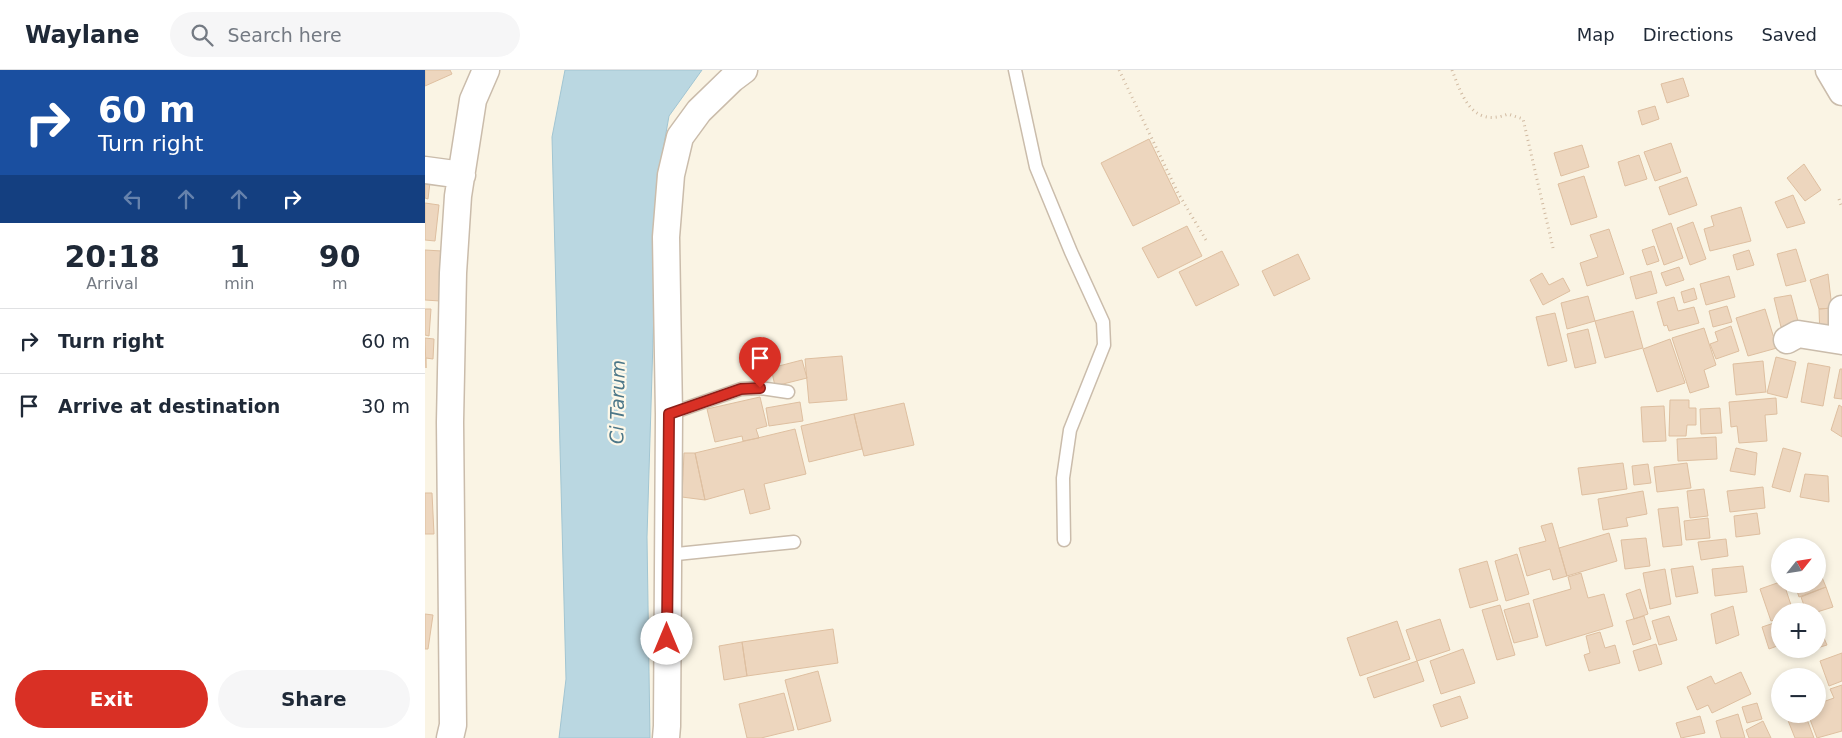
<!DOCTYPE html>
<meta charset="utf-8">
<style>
:root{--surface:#fff;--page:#f6f6f7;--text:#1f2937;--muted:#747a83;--line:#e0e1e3;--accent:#d93025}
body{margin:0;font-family:"DejaVu Sans",sans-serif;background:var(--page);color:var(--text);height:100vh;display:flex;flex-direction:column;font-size:19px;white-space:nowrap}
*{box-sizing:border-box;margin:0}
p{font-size:16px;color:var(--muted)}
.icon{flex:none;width:28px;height:28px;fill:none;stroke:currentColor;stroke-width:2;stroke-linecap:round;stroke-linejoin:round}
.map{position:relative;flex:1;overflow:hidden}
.panel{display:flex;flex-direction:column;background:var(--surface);width:425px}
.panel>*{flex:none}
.guide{background:#1a4fa0;color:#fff;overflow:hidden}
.needle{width:32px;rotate:60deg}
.buttons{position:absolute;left:1346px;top:468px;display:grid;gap:10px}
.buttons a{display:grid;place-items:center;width:55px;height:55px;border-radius:50%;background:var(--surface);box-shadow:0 2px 8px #0003;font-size:25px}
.pin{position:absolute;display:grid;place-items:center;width:42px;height:42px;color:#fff;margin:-51px -21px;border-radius:50% 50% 50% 0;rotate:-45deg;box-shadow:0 0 5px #0007}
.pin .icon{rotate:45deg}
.me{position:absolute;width:55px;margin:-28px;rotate:0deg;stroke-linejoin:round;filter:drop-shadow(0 0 4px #0008)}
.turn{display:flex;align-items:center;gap:18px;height:105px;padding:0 15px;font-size:22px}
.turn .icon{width:65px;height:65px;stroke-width:2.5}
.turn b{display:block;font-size:35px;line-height:42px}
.lanes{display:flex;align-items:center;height:48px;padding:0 15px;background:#0003;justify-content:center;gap:25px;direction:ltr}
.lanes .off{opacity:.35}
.eta{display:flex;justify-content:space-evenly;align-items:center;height:85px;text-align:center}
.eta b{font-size:30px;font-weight:700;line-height:35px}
.action{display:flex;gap:10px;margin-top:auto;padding:10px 15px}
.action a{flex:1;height:58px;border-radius:30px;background:var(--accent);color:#fff;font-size:20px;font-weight:700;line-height:58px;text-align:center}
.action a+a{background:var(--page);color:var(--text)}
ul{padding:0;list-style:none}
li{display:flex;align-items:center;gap:15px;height:65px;padding:0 15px;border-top:1px solid var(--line)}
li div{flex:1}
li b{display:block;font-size:19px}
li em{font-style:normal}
header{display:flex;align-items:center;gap:30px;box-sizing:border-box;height:70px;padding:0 25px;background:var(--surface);border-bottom:1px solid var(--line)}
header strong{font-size:24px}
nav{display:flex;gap:28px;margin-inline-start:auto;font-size:18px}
.search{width:350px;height:45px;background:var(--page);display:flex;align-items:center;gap:12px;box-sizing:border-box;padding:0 18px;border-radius:28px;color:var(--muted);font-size:19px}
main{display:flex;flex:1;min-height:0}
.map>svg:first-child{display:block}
.water{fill:#bad7e1;stroke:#a1c5d2}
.building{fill:#edd6be;stroke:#debfa0}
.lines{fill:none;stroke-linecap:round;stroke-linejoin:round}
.lane-casing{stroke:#cabcab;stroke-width:15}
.street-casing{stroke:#cabcab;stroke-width:29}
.path{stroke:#d1baa1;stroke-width:3;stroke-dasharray:1 4;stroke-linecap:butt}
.lane{stroke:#fff;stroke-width:12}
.street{stroke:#fff;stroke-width:26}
.route-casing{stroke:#8d1f18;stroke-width:12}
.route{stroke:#d93025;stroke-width:9}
.labels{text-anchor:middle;stroke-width:4.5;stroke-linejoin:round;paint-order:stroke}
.water-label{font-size:19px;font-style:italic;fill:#4c7788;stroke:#fdf8e9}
</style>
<header>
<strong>Waylane</strong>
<div class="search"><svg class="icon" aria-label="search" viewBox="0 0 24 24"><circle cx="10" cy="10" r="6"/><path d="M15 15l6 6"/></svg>Search here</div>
<nav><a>Map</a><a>Directions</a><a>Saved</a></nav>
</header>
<main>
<section class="panel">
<div class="guide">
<div class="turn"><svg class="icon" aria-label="right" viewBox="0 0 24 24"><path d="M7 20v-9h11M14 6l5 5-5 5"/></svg><div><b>60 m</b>Turn right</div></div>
<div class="lanes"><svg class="icon off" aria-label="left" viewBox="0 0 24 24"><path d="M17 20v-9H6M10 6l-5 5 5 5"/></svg><svg class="icon off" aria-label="ahead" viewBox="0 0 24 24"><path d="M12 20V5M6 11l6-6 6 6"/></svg><svg class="icon off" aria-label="ahead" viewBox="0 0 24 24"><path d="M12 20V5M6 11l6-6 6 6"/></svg><svg class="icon" aria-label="right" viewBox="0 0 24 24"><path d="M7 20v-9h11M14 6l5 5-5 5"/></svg></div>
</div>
<div class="eta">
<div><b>20:18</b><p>Arrival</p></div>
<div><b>1</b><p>min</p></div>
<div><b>90</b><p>m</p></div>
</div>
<ul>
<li><svg class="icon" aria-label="right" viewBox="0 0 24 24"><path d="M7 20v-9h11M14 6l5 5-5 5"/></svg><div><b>Turn right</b></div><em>60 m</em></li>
<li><svg class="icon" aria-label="arrive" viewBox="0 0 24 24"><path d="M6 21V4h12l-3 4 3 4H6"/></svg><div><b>Arrive at destination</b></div><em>30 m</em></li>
</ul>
<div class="action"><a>Exit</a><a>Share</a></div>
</section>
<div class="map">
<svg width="1417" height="668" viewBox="0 0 1417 668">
<rect width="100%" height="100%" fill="#faf4e4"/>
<path class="water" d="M140,0H277L244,46L233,108L222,467L225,668H134L141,609L127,67Z"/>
<path class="building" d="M0,0H25L27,4L0,16Z
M1258,8L1264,26L1242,33L1236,14Z
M1230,36L1234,49L1217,55L1213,41Z
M724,69L755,133L708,156L676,93Z
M1246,73L1256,102L1230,111L1219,82Z
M1157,75L1164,97L1136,106L1129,83Z
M1214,85L1222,109L1200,116L1193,92Z
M1379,94L1396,120L1380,131L1362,108Z
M0,103L6,104L3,129L0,128Z
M1159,106L1172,147L1146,155L1133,114Z
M1262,107L1272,135L1244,145L1234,117Z
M1368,125L1380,153L1362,158L1350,132Z
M0,133L14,135L10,171L0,170Z
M1316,137L1326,171L1285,181L1279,159L1289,156L1286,146Z
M1268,152L1281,189L1265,195L1252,158Z
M1246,153L1258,188L1239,195L1227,160Z
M762,156L777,186L733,208L717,178Z
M1184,159L1199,204L1162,216L1155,193L1173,187L1165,165Z
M1229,176L1234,191L1222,195L1217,180Z
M1371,179L1381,211L1361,216L1352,184Z
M0,180L17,181L15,231L0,230Z
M1324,180L1329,195L1312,200L1308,185Z
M797,181L814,215L771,236L754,202Z
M873,184L885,209L849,226L837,201Z
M1254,197L1259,210L1241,216L1236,203Z
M1226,201L1232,223L1211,229L1205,207Z
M1117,203L1124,215L1138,208L1145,221L1118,235L1105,210Z
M1403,204L1407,238L1394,239L1385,210Z
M1304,206L1310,227L1281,235L1275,214Z
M1269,218L1272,229L1259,233L1256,222Z
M1366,225L1373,251L1356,257L1349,228Z
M1163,226L1170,251L1142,259L1136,233Z
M1249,227L1253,241L1269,237L1274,253L1244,261L1242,255L1239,256L1232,232Z
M1302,236L1307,252L1288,257L1284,241Z
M1407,238L1411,265L1395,267L1394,239Z
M0,239H6L4,266L0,265Z
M1340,239L1352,278L1323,286L1311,248Z
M1208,241L1218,278L1180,288L1170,251Z
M1130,243L1142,291L1123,296L1111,247Z
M1306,256L1314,281L1291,289L1285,274L1293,271L1290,262Z
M1279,258L1291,295L1279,300L1284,317L1265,323L1247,268Z
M1163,259L1171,293L1150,298L1142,264Z
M0,268L9,269L8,289L1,288V298Z
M1245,269L1260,313L1232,322L1218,279Z
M417,286L422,330L384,333L380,289Z
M1351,287L1371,292L1362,328L1342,323Z
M377,290L382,308L350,316L346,298Z
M1338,291L1341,322L1311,325L1308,294Z
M1383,293L1405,297L1398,336L1376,332Z
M1415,299H1417V329L1409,328Z
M335,327L342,356L331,359L334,368L318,371L317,366L290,372L282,339Z
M1351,328L1352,344L1340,345L1342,371L1314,373L1312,356L1306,357L1304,332Z
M1245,330H1264V338H1271V355H1262L1261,366H1244Z
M375,332L378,351L344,356L341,338Z
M479,333L489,375L439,386L429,344Z
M1414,335L1417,337V367L1406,360Z
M1239,336L1241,371L1218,372L1216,337Z
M1295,338L1297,363L1276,364L1275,339Z
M429,344L437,379L384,392L376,356Z
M370,359L381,404L339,414L345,439L325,444L319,419L280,430L270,383Z
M1291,367L1292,389L1253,391L1252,369Z
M1311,378L1332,383L1330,405L1305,401Z
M1358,378L1376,383L1365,422L1347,417Z
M259,383H270L280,430L257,427Z
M1198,393L1202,419L1157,425L1153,398Z
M1262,393L1266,418L1232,422L1229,397Z
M1223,394L1226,413L1209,415L1207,396Z
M1380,404L1403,406L1404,432L1375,427Z
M1338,417L1340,438L1305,442L1302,421Z
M1279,419L1283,446L1265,448L1262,421Z
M1218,421L1222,444L1201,448L1203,456L1178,460L1173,429Z
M0,423H7L9,464H0Z
M1253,437L1257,475L1238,477L1233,439Z
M1332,443L1335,464L1311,467L1309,446Z
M1283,448L1285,468L1261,470L1259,451Z
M1127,453L1142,506L1128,510L1125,499L1102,506L1094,478L1121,471L1116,456Z
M1184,463L1192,491L1142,506L1134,478Z
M1221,468L1225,496L1200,499L1196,470Z
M1301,469L1303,486L1276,490L1273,472Z
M1092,484L1104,524L1081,531L1070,491Z
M1062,491L1073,530L1045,538L1034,499Z
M1268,496L1273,523L1251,527L1246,499Z
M1318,496L1322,522L1290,526L1287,499Z
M1240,499L1246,534L1225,539L1218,503Z
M1156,503L1163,528L1179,524L1188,556L1121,576L1108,530L1146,519L1143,507Z
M1396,505L1401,517L1374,527L1370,515L1392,514V507Z
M1355,512L1359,514L1368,541H1355V548L1346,551L1335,519Z
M1401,517L1408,537L1392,542L1381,541L1376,527Z
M1215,519L1223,544L1209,549L1201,524Z
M1104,533L1113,567L1089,573L1079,540Z
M1075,535L1090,585L1072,590L1057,540Z
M1308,536L1314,565L1291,574L1286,544Z
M0,544L8,545L3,579H0Z
M1219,546L1226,569L1208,575L1201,551Z
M1244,546L1252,570L1234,575L1227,551Z
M1015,549L1025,580L992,591L981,560Z
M972,551L985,589L935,606L922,568Z
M1355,551V575L1344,579L1337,557Z
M1392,552L1402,575L1392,578Z
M408,559L413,593L322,606L317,572Z
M1175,562L1180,578L1190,575L1195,593L1164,601L1159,585L1165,583L1161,566Z
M317,572L322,606L299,610L294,576Z
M1231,574L1237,594L1214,601L1208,581Z
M1038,579L1050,613L1016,624L1005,591Z
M1417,583V611L1404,616L1395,591Z
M992,591L999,611L949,628L942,608Z
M393,601L406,651L373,660L360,610Z
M1316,602L1326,624L1287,643L1283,635L1272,640L1262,617L1286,606L1290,614Z
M1417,615V661L1392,668L1383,644H1392V634L1409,628L1405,619Z
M359,623L369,660L336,668H322L314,634Z
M1035,626L1043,648L1016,657L1008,635Z
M1332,633L1337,649L1322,653L1317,637Z
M1313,644L1320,668H1296L1291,651Z
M1374,644H1380L1389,668H1370L1362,648Z
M1275,646L1280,663L1256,668L1251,653Z
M1338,651L1346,668H1324L1321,660Z"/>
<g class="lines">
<defs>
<path id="lane" d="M590,0L611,97L646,182L678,252L679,275L645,360L638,408L639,470
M244,344L316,319L335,318L363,322
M242,485L369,472"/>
<path id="street" d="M1404,0L1417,22
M0,100L37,105
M1417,239V255
M1362,270L1373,264L1417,271
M25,668L28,655L25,352L28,203L33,126L48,30L61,0
M241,668L242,656L244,344L241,167L246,105L255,67L274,41L307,9L319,0"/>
</defs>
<use href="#lane" class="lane-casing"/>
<use href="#street" class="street-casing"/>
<path class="path" d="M694,0L753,123L781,170
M1027,0C1037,26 1047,58 1083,44L1098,49L1128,178
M1414,129L1417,138"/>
<use href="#lane" class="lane"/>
<use href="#street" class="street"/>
</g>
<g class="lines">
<defs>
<path id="route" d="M242,569L244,344L316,319L335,318"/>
</defs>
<use href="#route" class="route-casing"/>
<use href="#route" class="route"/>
</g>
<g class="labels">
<g class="water-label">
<text transform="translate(192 332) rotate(-89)" y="7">Ci Tarum</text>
</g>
</g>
</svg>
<div class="buttons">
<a><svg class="needle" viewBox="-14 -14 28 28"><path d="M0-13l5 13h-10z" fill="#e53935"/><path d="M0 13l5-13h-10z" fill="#747a83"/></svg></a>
<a>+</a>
<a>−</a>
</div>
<div class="pin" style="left:335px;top:318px;background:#d93025"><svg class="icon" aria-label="arrive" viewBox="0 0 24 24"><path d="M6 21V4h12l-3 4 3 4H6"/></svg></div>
<svg class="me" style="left:242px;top:569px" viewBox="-20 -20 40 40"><circle r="19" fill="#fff"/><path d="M0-13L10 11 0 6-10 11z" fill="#d93025"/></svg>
</div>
</main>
